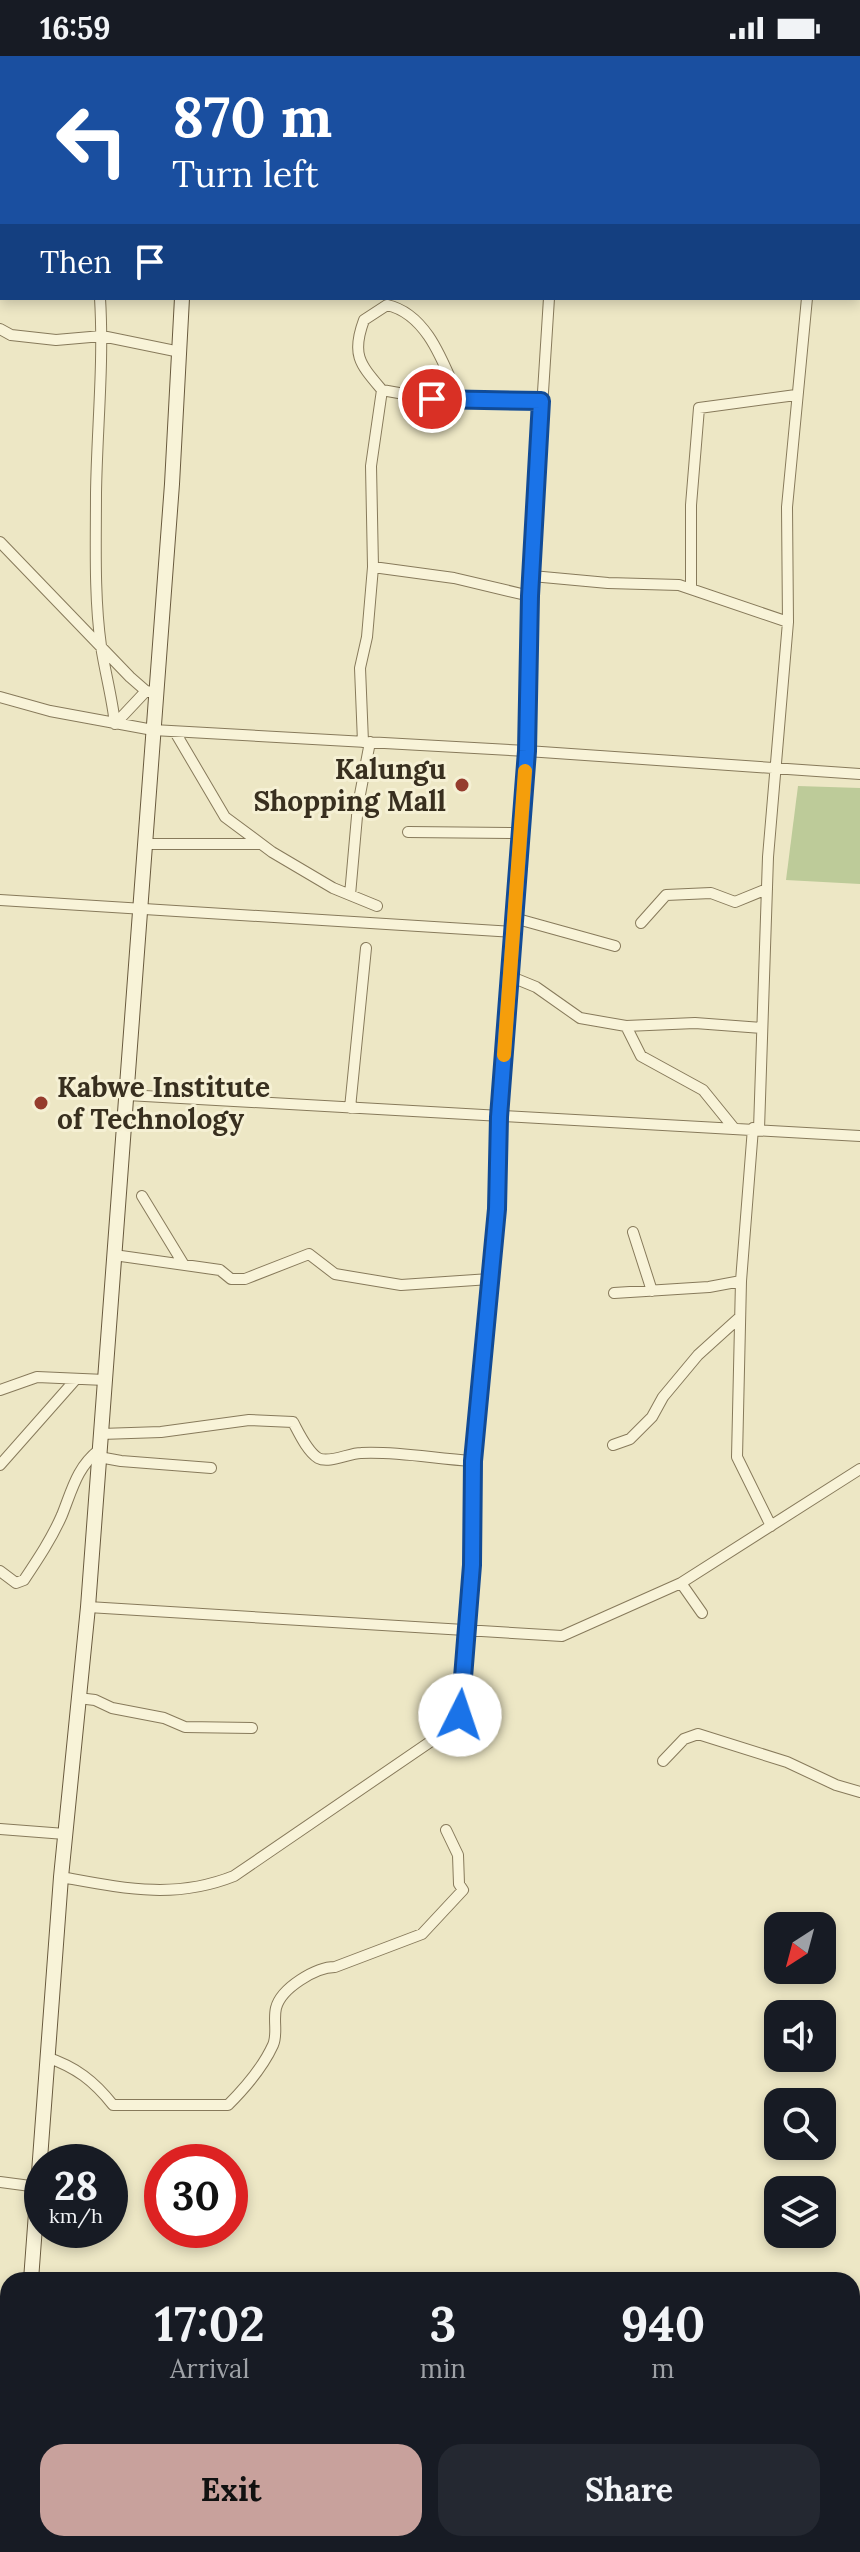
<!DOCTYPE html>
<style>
:root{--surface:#171b24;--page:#242831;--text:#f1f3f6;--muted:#9ea1a6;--accent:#c8a19c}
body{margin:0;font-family:Lora,serif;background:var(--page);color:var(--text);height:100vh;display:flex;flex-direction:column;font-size:30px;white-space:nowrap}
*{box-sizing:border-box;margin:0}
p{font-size:26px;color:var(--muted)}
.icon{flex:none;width:44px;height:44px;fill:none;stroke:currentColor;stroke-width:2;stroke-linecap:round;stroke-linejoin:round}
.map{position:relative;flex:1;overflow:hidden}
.sheet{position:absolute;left:0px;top:2216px;width:860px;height:280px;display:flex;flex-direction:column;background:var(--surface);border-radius:24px 24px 0 0;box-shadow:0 4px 12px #0003}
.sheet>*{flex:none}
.banner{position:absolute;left:0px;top:0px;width:860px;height:244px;box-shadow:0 4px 12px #0003;background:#1a4fa0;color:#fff;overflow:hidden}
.needle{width:52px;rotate:216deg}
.fabs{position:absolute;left:764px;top:1856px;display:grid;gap:16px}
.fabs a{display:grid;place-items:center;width:72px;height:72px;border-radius:16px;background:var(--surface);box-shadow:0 4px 12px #0003;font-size:40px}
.speed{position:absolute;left:24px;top:2088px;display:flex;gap:16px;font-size:40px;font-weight:700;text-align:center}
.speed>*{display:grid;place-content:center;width:104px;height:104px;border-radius:50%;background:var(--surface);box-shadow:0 4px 12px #0003;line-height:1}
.speed small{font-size:20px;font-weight:400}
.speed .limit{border:12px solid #d22;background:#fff;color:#111}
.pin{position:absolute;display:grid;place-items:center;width:68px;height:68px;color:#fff;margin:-34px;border:4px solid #fff;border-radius:50%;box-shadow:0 2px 8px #0007}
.me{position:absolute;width:88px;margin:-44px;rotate:4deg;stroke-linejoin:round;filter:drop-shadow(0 0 6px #0008)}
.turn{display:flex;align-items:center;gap:28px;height:168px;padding:0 40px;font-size:36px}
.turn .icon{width:104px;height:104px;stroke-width:2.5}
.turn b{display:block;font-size:56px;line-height:68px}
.then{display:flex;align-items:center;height:76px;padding:0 40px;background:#0003;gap:16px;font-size:30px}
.eta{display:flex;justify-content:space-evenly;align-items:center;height:136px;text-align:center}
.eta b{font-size:48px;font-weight:800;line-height:56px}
.cta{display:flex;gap:16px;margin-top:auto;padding:16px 40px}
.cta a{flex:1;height:92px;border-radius:24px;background:var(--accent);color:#111;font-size:32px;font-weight:800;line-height:92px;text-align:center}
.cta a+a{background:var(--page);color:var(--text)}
.status{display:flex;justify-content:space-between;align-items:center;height:56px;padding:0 40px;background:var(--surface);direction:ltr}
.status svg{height:22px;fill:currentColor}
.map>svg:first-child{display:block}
.green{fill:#bdcb99}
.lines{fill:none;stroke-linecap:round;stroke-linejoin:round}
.street-casing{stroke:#877a5b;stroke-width:12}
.secondary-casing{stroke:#695a3e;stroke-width:16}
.street{stroke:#f8f3d8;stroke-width:10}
.secondary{stroke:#f8f3d8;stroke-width:14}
.route-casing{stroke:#114b97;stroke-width:20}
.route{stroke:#1a73e8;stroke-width:14}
.slow{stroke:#f59e0b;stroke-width:14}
.poi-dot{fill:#953c2d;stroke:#f5f0d4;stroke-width:3}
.labels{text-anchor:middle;stroke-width:6;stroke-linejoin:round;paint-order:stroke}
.poi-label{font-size:28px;font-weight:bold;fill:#382f1f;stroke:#f5f0d4;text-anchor:end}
</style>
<div class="status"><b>16:59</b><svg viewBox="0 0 49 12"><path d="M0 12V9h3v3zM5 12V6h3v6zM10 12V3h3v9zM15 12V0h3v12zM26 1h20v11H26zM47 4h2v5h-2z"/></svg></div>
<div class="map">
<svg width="860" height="2496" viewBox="0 0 860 2496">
<rect width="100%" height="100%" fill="#ede7c5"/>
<path class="green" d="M798,730L860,732V828L786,824Z"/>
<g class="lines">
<defs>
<path id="street" d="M544,0L550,2
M95,2V0
M647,2V0
M858,109H860
M0,116L2,117
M858,205H860
M100,242C104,307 97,372 96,437C96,487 94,540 101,590C105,616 112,641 115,668
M0,273L11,279L56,284L102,280L180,296
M459,343C444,309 428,258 387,249L364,264C351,299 360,308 382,334L432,343L541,345
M0,486L130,621L146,635L156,637
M373,511L454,522L530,540
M532,520L608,527L679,529L788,566
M691,532V449L699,352L796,339
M0,641L50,655L153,674L527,695L860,718
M115,668L146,635
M175,676L225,761L272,796L333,832L377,850
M363,686L360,612L367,581L373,511L371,410L382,334
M408,776L521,777
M145,788H260
M350,839L358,749L370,686
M0,844L513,876
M514,862L615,890
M641,867L666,839L711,837L735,846L767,833
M509,920L536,931L580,962L626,970L641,1000L703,1034L733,1071
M626,970L695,967L762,972
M127,1039L860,1080
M350,1052L366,892
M753,1072L741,1225L737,1401L771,1470
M759,1073L768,801L788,566L787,451L807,242
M142,1140L184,1209
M633,1176L652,1235
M114,1199L220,1214L231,1223H245L309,1198L335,1218L401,1229L490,1223
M614,1237L709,1231L741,1225
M0,1334L37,1321L105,1324
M101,1378L161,1376L249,1364L293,1366C299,1377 307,1395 318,1402C329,1408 349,1397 361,1397C399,1395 435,1403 473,1405
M613,1389L630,1383L652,1361L663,1341L698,1299L740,1261
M99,1401L121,1405L211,1412
M0,1409L76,1323
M0,1515L16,1527L24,1524C38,1503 52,1482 62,1459C72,1434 77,1411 99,1394
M681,1527L702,1557
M88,1551L562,1580L681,1527L860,1413
M78,1642L95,1644L112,1652L164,1662L185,1671L252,1672
M663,1705L684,1683L698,1678L787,1706L836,1729L860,1736
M0,1773L65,1778
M61,1821C122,1832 174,1844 234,1820L449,1673L460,1659L472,1509L473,1405L497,1153L499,1061L527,695L530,540L549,242
M46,2001C76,2011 94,2025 113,2049H228C245,2032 263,2011 273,1989C278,1978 273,1964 276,1952C281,1932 316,1911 335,1911L422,1878L463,1834L459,1828L458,1799L446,1774
M0,2126L38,2131"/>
<path id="secondary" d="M187,0V2
M31,2224L61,1821L88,1551L105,1324L172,428L182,242
M10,2496V2488"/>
</defs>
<use href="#street" class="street-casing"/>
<use href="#secondary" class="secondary-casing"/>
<use href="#street" class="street"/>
<use href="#secondary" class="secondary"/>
</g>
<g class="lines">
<defs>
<path id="route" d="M432,343L541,345L530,540L527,695L499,1061L497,1153L473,1405L472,1509L460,1659"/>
</defs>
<use href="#route" class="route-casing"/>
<use href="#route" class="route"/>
<path class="slow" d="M504,999L525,715"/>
</g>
<g class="poi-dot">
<circle cx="462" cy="729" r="8"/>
<circle cx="41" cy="1047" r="8"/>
</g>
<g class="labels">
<g class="poi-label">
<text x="446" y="723">Kalungu<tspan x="446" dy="32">Shopping Mall</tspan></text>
<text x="57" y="1041" text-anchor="start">Kabwe Institute<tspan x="57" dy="32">of Technology</tspan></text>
</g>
</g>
</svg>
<div class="fabs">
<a><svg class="needle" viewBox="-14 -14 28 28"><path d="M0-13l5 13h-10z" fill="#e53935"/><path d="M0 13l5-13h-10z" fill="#9ea1a6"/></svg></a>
<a><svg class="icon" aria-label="sound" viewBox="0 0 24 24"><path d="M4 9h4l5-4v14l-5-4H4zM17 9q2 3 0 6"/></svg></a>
<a><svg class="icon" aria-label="search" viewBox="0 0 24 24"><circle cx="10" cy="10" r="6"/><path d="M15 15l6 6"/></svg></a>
<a><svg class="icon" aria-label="layers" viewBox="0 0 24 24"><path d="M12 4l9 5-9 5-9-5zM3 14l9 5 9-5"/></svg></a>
</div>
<div class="speed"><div>28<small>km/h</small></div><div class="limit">30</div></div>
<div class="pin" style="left:432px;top:343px;background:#d93025"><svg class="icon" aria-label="arrive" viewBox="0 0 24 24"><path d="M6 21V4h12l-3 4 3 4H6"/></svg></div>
<svg class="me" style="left:460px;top:1659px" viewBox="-20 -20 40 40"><circle r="19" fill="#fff"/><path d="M0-13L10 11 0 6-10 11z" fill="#1a73e8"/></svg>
<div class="banner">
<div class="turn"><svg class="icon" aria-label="left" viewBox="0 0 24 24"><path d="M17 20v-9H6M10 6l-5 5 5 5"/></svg><div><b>870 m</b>Turn left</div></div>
<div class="then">Then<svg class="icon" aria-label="arrive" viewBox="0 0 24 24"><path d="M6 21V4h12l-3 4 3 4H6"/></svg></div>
</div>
<section class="sheet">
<div class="eta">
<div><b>17:02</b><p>Arrival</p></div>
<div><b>3</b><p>min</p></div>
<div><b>940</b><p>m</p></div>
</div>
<div class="cta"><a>Exit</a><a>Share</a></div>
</section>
</div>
